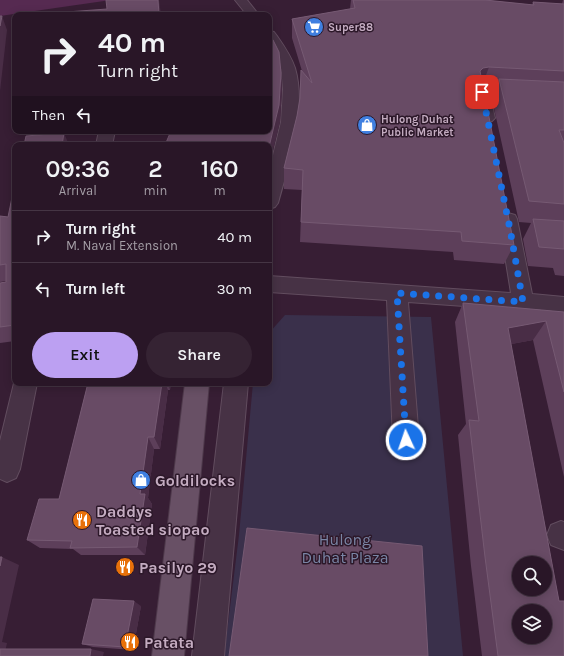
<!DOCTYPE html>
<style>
:root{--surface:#291627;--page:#352333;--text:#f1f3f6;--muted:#a59fa7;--line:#453544;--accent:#bca0f2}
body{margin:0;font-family:Karla,sans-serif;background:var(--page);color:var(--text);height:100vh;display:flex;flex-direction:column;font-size:15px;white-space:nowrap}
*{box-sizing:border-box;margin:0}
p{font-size:13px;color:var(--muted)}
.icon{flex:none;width:22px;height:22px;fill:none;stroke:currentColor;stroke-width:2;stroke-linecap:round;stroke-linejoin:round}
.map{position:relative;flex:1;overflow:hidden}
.drawer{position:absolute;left:12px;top:142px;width:260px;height:244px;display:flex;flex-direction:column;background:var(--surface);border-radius:8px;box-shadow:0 2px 10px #0003,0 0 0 1px var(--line)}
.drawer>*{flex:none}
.top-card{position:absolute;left:12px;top:12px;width:260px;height:122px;border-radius:8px;box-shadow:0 2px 10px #0003,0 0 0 1px var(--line);background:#291627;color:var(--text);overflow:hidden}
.controls{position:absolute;left:512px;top:556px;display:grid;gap:8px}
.controls a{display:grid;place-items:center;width:40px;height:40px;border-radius:50%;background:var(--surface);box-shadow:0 2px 10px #0003,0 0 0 1px var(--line);font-size:20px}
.pin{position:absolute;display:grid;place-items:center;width:34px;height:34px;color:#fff;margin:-17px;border-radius:8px;box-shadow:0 2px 6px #0006}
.me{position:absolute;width:44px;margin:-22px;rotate:357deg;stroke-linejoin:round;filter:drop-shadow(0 0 3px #0008)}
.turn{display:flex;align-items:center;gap:14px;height:84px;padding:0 20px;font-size:18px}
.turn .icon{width:52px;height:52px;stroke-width:2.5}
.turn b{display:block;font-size:28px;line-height:34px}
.then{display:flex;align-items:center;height:38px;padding:0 20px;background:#0003;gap:8px;font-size:15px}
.eta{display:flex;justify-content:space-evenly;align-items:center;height:68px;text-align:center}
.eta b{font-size:24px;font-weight:600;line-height:28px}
.primary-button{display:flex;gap:8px;margin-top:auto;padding:8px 20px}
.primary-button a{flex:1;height:46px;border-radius:24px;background:var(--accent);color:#111;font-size:16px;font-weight:600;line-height:46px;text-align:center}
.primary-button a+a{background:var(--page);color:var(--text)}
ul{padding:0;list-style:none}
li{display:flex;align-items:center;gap:12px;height:52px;padding:0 20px;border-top:1px solid var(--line)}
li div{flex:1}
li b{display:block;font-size:15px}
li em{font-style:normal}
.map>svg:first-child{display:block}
.green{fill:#3a304b}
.water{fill:#562a51}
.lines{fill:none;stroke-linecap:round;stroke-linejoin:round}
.minor-casing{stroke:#624d5f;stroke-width:2}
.major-casing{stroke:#4e394b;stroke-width:2}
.minor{fill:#473245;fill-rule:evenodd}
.major{fill:#685065;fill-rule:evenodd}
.wall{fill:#5d3f5a}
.shaded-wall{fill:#492d46}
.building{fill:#684b65;stroke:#765a73;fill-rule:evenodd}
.route{stroke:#1a73e8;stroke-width:7;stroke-dasharray:0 12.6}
.labels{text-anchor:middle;stroke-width:3;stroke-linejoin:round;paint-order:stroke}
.far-poi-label{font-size:11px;font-weight:bold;fill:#c4acc1;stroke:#2c1829;text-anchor:start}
.near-poi-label{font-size:16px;font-weight:bold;fill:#c4acc1;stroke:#2c1829;text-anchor:start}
.near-park-label{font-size:16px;fill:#7a85a5;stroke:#2c1829}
</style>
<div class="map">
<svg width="564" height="656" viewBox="0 0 564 656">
<rect width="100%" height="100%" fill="#371e34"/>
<path class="green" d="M285,315L431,317L463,656H224L239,535L253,383H269V333Z"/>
<path class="water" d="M0,0H111L0,16Z"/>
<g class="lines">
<defs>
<path id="minor" d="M235,0H247L259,15H247Z
M269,31L274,32L277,36C284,46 291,56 295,68C307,109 289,163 278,203L275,207L269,209V172L281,122L283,89L281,68L269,44Z
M482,88L564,93V101L490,97L495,118L492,121L487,123L482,121L479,118L475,92L477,89Z
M99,131H115L112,145H96Z
M508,213L515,215L517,219L532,294L564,297V313L408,302L419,440L415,448L406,452L397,448L393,440L387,300L269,292V276L511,293L499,219L501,215Z
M15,379V383H37L20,469L16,478L7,482L0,479V441Z
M224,383H248L224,656H192Z
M561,521L564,522V550L551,545L547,535L551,525Z"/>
<path id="major" d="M185,383H209L184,656H152Z"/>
</defs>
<use href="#minor" class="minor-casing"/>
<use href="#major" class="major-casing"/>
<use href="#minor" class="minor"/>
<use href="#major" class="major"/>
</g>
<path class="wall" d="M351,0H485L532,5L533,2L562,4L563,0H564V276L555,275L553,268L528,266L523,239L531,223L519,222L492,99L496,87H483L514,245L504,264L454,260L453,252L300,242L302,190L284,189V168L297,116L300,99L302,71L292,38V19L350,9Z
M15,183V341L0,343V283L6,282V281L0,282V216L8,217Z
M463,303L564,312V477L533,340L511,344L559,601L564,656H482L471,566L458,435L466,424L455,322Z
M88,383H171L170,390H168L160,449H154L148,498L152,504L145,555H81L73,549L40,548L27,540L59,499Z
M141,606L133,650L93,647L82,644Z"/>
<path class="shaded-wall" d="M158,0H159L161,15H159Z
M2,16L7,30L0,91V26Z
M489,67L482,86L480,71L483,68Z
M281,73L282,89L280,122L269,166V147Z
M64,133L69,145H62Z
M546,321L533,340L497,347L508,328Z
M162,383H165L168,390L160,449L154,437Z
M168,383H171L170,390Z
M148,437L154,449L148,498L152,504L145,555L137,547L140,494Z
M2,557L19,565L2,642L7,643L5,652L0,651V566Z
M134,601L141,606L133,650L125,647Z
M91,649L104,652L103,656H90Z"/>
<path class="building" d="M106,0H158L159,15H52L53,13L107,9Z
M353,0H485L534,5L533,2L564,4V71L489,67L483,68L480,71L514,245L462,241L461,232L301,222L303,170L284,168L297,116L300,98L301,70L312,83L292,19L355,8Z
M0,16H2L0,26Z
M269,35L273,40L279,52L281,73L279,105L269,147V145H165L171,131H269Z
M499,79L564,82V130H559L564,143V204L529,201Z
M64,133L62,145H24L26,136Z
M15,183V325L0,327V283L6,282V264L0,265V216L8,217Z
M533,219L564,221V249L539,247Z
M463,303L564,312V392L546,321L508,328L559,601H564V656H498L485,557L469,420L479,421ZM519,563H545V589H519ZM519,611H545V637H519Z
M88,383H162L154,437H148L140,494H145L137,547L70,548L72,541L27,540L39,499H59Z
M247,528L422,546L428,656H229Z
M0,557H2L0,566Z
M93,599L134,601L125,647L82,644Z
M0,649H91L90,656H0Z"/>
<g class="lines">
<path class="route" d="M406,440L397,293L523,302L510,229L482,92"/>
</g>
<defs>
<symbol id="supermarket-disc" viewBox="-11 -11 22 22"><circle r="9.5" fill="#3f7fe0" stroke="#2c1829"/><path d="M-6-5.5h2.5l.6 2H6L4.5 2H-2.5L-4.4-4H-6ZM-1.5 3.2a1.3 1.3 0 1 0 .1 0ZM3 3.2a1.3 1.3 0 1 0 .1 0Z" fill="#fff"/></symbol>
<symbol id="shop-disc" viewBox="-11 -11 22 22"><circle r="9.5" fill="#3f7fe0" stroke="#2c1829"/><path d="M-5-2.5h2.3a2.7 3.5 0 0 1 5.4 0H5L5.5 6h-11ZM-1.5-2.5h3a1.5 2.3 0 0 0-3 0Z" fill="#fff"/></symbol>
<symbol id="restaurant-disc" viewBox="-11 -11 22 22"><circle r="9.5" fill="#e8710a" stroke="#2c1829"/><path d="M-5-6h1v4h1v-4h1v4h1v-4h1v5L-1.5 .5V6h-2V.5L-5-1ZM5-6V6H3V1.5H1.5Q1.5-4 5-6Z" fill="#fff"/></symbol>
</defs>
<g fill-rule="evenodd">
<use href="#supermarket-disc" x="303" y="16" width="22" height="22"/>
<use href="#shop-disc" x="356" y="114" width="22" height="22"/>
<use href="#shop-disc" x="130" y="469" width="22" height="22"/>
<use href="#restaurant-disc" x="71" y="509" width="22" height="22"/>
<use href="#restaurant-disc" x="114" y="556" width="22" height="22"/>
<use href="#restaurant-disc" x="119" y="631" width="22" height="22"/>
</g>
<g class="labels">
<g class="far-poi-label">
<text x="328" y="31">Super88</text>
<text x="381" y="123">Hulong Duhat<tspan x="381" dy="13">Public Market</tspan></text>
</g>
<g class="near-poi-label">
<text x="155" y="486">Goldilocks</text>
<text x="96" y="517">Daddys<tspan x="96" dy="18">Toasted siopao</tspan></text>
<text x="139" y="573">Pasilyo 29</text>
<text x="144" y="648">Patata</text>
</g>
<g class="near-park-label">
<text x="345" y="545">Hulong<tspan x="345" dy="18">Duhat Plaza</tspan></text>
</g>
</g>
</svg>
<div class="controls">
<a><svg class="icon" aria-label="search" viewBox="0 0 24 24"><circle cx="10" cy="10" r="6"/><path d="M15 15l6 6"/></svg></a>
<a><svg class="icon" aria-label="layers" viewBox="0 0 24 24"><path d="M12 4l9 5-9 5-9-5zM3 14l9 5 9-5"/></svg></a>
</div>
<div class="pin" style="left:482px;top:92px;background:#d93025"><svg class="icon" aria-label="arrive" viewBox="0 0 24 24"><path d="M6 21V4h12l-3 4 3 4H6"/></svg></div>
<svg class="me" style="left:406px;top:440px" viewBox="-20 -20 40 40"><circle r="17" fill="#1a73e8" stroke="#fff" stroke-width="3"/><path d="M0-11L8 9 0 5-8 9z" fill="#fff"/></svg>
<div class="top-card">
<div class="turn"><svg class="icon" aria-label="right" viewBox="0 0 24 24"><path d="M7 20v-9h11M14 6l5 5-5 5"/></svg><div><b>40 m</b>Turn right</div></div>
<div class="then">Then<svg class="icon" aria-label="left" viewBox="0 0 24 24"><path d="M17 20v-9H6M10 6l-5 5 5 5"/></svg></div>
</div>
<section class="drawer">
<div class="eta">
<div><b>09:36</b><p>Arrival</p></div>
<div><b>2</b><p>min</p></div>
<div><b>160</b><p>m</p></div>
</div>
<ul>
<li><svg class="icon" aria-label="right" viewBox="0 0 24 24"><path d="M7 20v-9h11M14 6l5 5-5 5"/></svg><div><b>Turn right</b><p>M. Naval Extension</p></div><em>40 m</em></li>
<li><svg class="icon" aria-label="left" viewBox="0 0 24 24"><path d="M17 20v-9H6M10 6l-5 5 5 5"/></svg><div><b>Turn left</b></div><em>30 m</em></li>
</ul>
<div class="primary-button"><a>Exit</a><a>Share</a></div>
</section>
</div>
